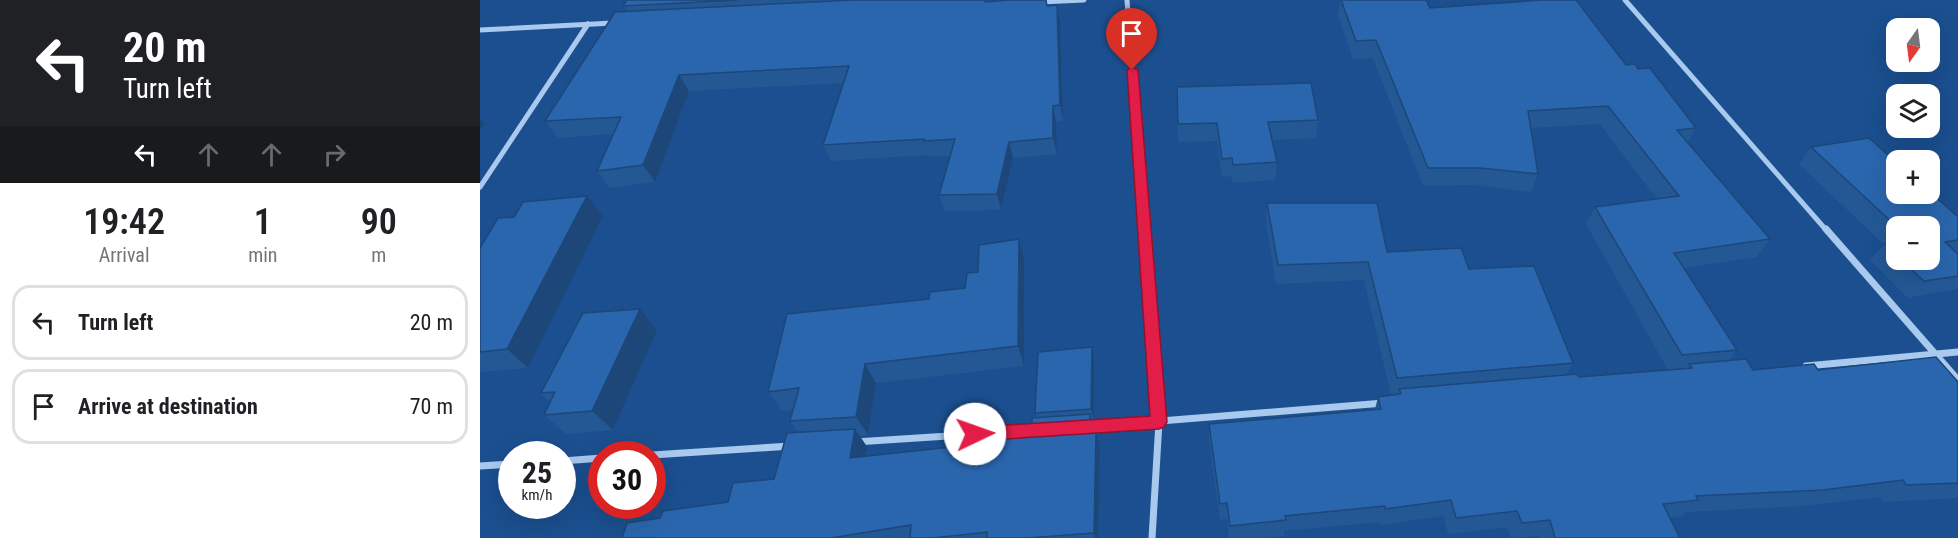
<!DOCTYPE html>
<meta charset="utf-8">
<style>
:root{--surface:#fff;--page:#f2f2f2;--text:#202124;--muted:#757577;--line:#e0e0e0}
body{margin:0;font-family:"Roboto Condensed",sans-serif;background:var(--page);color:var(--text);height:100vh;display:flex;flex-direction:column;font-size:22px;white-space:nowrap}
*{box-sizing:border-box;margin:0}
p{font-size:20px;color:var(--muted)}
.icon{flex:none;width:33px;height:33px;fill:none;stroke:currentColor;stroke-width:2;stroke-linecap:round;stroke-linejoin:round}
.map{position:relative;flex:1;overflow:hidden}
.details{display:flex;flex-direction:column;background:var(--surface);width:480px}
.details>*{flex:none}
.top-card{background:#202124;color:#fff;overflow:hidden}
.needle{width:39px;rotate:194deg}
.buttons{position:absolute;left:1406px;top:18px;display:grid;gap:12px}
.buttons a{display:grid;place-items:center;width:54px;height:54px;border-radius:12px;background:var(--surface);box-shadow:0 6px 24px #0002;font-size:30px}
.speed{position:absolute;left:18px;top:441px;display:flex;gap:12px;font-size:30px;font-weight:700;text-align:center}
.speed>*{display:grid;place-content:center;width:78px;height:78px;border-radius:50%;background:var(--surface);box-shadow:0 6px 24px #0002;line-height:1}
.speed small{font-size:15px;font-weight:400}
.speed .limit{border:9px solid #d22;background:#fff;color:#111}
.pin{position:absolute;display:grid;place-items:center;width:51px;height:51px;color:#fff;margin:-62px -26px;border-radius:50% 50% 50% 0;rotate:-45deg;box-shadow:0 0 6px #0007}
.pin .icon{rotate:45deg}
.me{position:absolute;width:66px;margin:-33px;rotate:87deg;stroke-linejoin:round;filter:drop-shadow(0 0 4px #0008)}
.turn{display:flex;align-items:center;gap:21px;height:126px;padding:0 24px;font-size:27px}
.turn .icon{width:78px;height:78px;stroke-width:2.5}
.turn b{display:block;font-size:42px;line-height:51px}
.lanes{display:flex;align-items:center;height:57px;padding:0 24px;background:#0003;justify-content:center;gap:30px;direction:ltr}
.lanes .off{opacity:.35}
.eta{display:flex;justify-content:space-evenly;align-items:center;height:102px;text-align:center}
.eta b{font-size:36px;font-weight:600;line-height:42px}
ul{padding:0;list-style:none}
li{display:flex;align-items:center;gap:18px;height:75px;margin:0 12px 9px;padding:0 12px;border:3px solid var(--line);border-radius:18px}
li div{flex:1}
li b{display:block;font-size:22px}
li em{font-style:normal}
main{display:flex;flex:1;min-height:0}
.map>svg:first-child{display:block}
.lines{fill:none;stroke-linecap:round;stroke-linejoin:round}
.street-far1{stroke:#a9c9ee;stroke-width:5}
.street{stroke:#a9c9ee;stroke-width:7}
.wall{fill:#245895;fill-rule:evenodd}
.shaded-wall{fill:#1d4779}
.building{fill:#2a66ad;stroke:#1d4779;stroke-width:1.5}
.route{fill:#e11d48;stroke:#92132f;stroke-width:1.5}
</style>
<main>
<section class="details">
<div class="top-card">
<div class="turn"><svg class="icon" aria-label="left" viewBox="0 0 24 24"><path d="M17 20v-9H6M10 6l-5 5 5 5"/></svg><div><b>20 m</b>Turn left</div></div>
<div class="lanes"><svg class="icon" aria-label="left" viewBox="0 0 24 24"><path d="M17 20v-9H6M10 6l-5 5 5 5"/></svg><svg class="icon off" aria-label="ahead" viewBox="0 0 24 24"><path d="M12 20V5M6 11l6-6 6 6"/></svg><svg class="icon off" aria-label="ahead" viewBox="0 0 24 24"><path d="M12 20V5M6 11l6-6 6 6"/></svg><svg class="icon off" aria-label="right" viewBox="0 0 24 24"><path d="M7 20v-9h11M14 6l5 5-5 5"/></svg></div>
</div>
<div class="eta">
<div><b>19:42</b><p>Arrival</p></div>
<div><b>1</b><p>min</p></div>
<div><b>90</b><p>m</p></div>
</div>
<ul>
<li><svg class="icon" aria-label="left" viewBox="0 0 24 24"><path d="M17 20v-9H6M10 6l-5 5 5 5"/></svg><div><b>Turn left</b></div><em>20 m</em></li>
<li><svg class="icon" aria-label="arrive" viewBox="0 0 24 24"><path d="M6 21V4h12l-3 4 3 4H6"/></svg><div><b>Arrive at destination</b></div><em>70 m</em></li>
</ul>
</section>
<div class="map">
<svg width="1478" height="538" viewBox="0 0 1478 538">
<rect width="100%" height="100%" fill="#1b4f8f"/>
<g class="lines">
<path class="street-far1" d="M647,0L664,231
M1145,0L1347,231
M560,2L604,0
M0,30L133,23
M0,187L108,24"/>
<path class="street" d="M664,229L679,422L672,538
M1346,229L1478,380
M1326,366L1478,352
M606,427L904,403
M375,442L560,430
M172,455L311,446
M82,461L122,458
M0,466L32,464"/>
</g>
<path class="wall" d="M147,0H506V2L567,6L580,21L583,121L576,122L577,154L533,158L521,210L465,211L459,195L470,156L450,157L449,155L351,161L343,145L363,83L209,91L175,182L129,188L117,171L133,134L78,138L65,121L147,11L143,6Z
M860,0H946L950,8L1158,69L1216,128L1208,142L1290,239L1277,257L1204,268L1257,350L1249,361L1273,370H1338L1478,382V498L1404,502L1400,497L1323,506L1206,512L1202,516L1190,518L1200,538H1059V536L1031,538L1027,527L968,534L963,516L900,525L899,522L804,531V536L784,538H749L747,519L740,520L729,441V424L895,409L898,397L911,395L884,280L796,284L786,222L787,203L907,252L989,269L1093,363L1086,375L1099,377L1188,370L1106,224L1115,207L1177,199L1120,124L1051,128L1058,174L1051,192L994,185L943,186L893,58L873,59L858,15Z
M697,87L838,120L836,138L792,140L797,162L795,180L753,183L751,176L742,177L737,141L698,142Z
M1331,147L1478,217V289L1428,298L1390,260L1404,245L1319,164ZM1416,226H1449V260H1416Z
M123,216L48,368L0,372V248Z
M539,239L544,259V366L396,383L388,435L380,436L387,447L385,456L517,442L552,436L556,417L555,413L614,359V421H611L614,432L620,450L618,538H142L180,518L248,502L294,479L318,433L310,421L313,410L302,411L288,392L449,299L485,288L498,272Z
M177,330L133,430L87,434L64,415L70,402L61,393Z"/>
<path class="shaded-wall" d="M577,5L580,21L583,121L580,105Z
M199,75L209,91L175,182L163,165Z
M573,106L576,122L577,154L573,138Z
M0,119L4,124L0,130Z
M529,142L533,158L521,210L517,194Z
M107,196L123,216L48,368L27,349Z
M539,239L544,259V366L538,346Z
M160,309L177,330L133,430L112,411Z
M612,347L614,359V421L611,409Z
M385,364L396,383L388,435L376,417Z
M610,414L614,432H609Z
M375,429L387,447L382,475L370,458Z
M616,432L620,450L618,538H615L614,533Z"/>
<path class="building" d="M147,0H258L143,6Z
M374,0H505V2L528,0H566L567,6L577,5L580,105L573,106V138L529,142L517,194L459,195L475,139L444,141V139L343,145L369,66L199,75L163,165L117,171L141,117L65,121L135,12Z
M861,0H946L950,8L1062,0H1096L1146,65L1155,64L1158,69L1170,68L1216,128L1197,130L1290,239L1194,253L1257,350L1202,355L1115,207L1199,196L1128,106L1048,111L1058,174L1000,168H948L896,40L876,41Z
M831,83L838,120L788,122L797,162L753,165L752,158L742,159L737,123L698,124L697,87Z
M1389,138L1416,162V194H1449V191L1478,217V240L1465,242L1478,254V276L1444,281L1421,260H1449V226H1416L1331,147Z
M107,196L27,349L0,352V248L18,218L34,217L43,202Z
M787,203H897L907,252L981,248L989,269L1054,266L1093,363L917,378L888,262L798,265Z
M539,239L538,346L385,364L376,417L310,421L319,388L288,392L307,314L449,299L450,292L485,288L487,273L498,272L499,245Z
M1416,242V255L1405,244Z
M160,309L112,411L64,415L75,392L61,393L103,313Z
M612,347L611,409L555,413L558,352Z
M1456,357L1478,382V483L1426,485L1423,480L1343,490L1216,496L1218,500L1183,504L1200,538H1075L1070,520L1042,523L1037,511L976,518L971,500L905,509V506L805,516L806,520L750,526L747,503L740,504L729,424L901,409L898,397L921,394L919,389L1097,374L1099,377L1212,368L1209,364L1266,359L1273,370L1334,364L1338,370Z
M610,414L609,432H616L614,533L548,538H507V532L453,538H430L431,525L351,538H142L147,523L180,518L183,511L248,502L253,483L294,479L307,433L375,429L370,458L517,442L518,438L552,436V418Z"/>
<path class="route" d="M652,67L658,70L687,422L684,427L679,429L495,441L489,439L487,434L489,429L495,427L670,416L647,70Z"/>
</svg>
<div class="buttons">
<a><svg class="needle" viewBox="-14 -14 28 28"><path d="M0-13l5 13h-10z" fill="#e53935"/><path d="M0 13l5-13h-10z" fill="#757577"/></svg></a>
<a><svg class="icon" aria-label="layers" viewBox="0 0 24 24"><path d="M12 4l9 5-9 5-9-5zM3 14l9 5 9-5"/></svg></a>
<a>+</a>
<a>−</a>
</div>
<div class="speed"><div>25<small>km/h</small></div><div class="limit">30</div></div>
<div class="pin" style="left:652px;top:70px;background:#d93025"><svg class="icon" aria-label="arrive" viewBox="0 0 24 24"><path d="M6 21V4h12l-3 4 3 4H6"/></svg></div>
<svg class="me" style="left:495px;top:434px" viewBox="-20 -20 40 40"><circle r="19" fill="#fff"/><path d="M0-13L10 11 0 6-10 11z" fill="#e11d48"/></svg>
</div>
</main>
